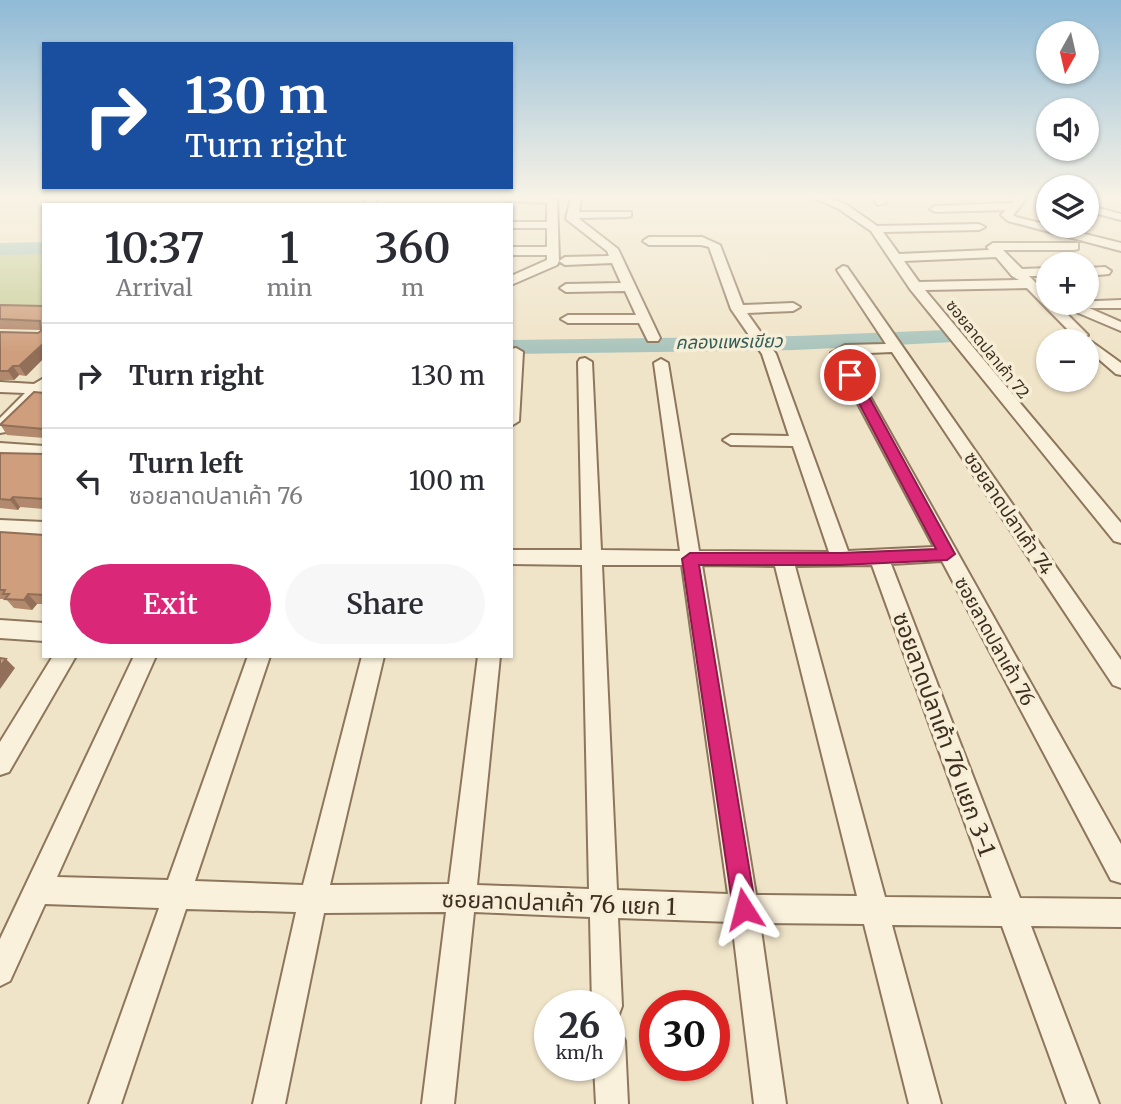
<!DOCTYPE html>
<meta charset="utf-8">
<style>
:root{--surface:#fff;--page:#f7f7f7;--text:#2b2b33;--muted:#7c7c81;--line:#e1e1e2;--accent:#db2777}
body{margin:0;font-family:Merriweather,"Noto Sans Thai",serif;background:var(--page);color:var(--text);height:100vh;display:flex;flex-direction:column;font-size:26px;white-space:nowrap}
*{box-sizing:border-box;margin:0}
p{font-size:23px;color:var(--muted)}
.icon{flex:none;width:38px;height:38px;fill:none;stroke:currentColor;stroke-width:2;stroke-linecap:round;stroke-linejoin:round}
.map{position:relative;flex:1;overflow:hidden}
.details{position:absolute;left:42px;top:203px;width:471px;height:455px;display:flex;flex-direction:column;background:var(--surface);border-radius:0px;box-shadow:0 2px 5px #0004}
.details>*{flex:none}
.top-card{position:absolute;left:42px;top:42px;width:471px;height:147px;border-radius:0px;box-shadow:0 2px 5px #0004;background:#1a4fa0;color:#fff;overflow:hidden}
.needle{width:46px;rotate:188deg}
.buttons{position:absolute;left:1036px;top:21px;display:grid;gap:14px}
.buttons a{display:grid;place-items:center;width:63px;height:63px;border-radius:50%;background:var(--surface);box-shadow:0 2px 5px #0004;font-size:35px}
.speed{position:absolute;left:534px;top:990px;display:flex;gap:14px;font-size:35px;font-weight:700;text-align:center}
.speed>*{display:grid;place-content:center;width:91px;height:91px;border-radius:50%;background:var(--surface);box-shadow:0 2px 5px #0004;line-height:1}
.speed small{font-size:18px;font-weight:400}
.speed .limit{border:10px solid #d22;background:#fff;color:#111}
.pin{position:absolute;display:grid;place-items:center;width:60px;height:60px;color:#fff;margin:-30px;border:4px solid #fff;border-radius:50%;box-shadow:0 2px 7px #0007}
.me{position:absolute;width:77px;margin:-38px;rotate:351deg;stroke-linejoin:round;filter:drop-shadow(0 0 5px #0008)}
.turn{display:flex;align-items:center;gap:24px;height:147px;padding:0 28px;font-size:32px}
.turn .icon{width:91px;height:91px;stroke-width:2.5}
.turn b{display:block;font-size:49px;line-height:60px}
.eta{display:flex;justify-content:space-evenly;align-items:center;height:119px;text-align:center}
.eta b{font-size:42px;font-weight:600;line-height:49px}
.cta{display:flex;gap:14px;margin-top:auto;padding:14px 28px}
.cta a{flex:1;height:80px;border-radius:42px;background:var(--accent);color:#fff;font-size:28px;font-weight:600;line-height:80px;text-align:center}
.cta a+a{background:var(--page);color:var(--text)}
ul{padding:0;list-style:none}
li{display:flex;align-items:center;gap:21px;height:105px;padding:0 28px;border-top:2px solid var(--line)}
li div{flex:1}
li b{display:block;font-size:26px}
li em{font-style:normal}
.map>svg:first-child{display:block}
.green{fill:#c9cf9b}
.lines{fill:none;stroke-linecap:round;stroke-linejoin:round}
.river{fill:#a9c4bc;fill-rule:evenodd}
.minor-casing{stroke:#8d765c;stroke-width:4}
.minor{fill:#faf1dc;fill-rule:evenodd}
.wall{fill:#b2896c}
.shaded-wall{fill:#916f58}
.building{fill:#cf9f7d;stroke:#916f58;stroke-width:2}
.route{fill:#db2777;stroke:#8e194d;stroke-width:2}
.labels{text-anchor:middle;stroke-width:7;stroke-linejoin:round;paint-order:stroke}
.far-street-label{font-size:16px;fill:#3d2e20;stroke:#f7eed8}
.far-water-label{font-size:18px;font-style:italic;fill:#2f5d5a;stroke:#f7eed8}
.street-label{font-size:19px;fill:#3d2e20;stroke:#f7eed8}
.near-street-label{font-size:23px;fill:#3d2e20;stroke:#f7eed8}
</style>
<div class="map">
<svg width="1121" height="1104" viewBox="0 0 1121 1104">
<rect width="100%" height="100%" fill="#f0e4c8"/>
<path class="green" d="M27,250L44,255V306L0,310V252Z"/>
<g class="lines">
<path class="river" d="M44,242V254L0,255V243Z
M946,330L954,332L957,337L954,342L795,350L511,354V340L795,336Z"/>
<defs>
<path id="minor" d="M367,198H377L374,205H363Z
M503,198H557L559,261L565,257L609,256L607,251L566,219L571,198H581L579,212H631V216L627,217L578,218L618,249L660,338L658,341H648L639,323H568L561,319L568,315H636L625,291L566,292L560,288L566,284L621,283L612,263L565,265L559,261L557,265L511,285V276L547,260V255H511V247H547V228H511V222H547V203L508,201Z
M815,198H829L847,205L877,226L979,224L985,227L979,230L883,232L899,254L989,250L987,247L993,243H1078V249L1074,250H1003L1022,269L1048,268V276H1029L1048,295V303L1121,300V308H1089L1121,322V331L1069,309H1062L1088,335L1081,339L1076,338L1027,288L925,290L1121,523V543L1114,541L910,289L871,231L839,209ZM996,257L1012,276L1019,280L919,282L904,261Z
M874,198H884L886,203L877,205Z
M1017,198H1027L1013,215L1016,217L1121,243V251L1008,221L1001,215L1006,210L935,212L930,209L935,206L1012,203Z
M1037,198H1048V202L1038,200Z
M1087,205L1121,214V220L1087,211Z
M702,237L720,245L743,305L793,303L800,307L793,311L747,313L776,354L848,551L934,547L831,353L845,345L886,344L837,270L843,266L847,267L1121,660V688L1113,685L892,352L846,354L1121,844V883L1111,880L942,561L891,564L1020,898L1121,899V927L1031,926L1099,1104H1067L1002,926L892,925L941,1104H909L864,924L760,923L786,1104H754L732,922L618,918L622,1006L618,1017L609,1020V1006H592L590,917L474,912L454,1104H422L446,912L324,913L285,1104H253L296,912L186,909L121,1104H89L159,908L45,904L10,981L0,986V939L134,656H156L57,877L168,880L248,656H270L195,881L303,885L362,656H384L330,885L449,884L478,656H500L477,885L589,889L582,565L511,564V550H582L578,362L580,359L585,358L592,362L601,550L680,551L654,363L661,359L668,363L699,551L829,552L793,446L731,445L723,440L731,435L789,436L762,354L731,309L709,247L701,245H649L643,241L649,237ZM602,565H682L728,894L617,890ZM702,565L775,566L857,896L756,895ZM872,565L992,898L885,897L795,566Z
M1105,267L1111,271L1109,274L1087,276V268Z
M1092,342L1121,363V375L1116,374L1087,349V343Z
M516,348L523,352L519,421L511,426V349Z
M44,378V394L6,432L0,433V418L25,393L0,392V382L34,384Z
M0,443L44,446V456L0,453Z
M0,520L44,522V536L0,534Z
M0,620L44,623V641L0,638Z
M53,656H76L9,772L0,775V742Z
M609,1025L620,1030L625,1041L628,1104H596L594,1066H609Z"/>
</defs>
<use href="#minor" class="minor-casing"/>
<use href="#minor" class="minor"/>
</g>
<path class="wall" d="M0,305L44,306V358L26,376L19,375L14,380H0V332L38,333L41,330L0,329Z
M44,393V438L7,435L0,424Z
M0,453L44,454V509L20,507L18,510L0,508Z
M0,532L44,535V604H37L32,610L14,608L6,599H0Z"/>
<path class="shaded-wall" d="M44,343V358L26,376L19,366Z
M13,366L19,375L14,380L8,371Z
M13,497L20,507L18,510L10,500Z
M28,594L37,604L32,610L24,600Z
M6,659L15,668L0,689V666Z"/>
<path class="building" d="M0,305L44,306V343L19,366H13L8,371H0V332L38,333L41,331L40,321L0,319Z
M34,392L44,393V429L0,425Z
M0,453L44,454V499L13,497L10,500L0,499Z
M0,532L44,535V595L28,594L24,600L5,599L9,594H3L5,590H0Z
M0,658L6,659L0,666Z"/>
<linearGradient id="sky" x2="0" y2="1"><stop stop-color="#8fbad6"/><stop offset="0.56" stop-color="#f8f3e6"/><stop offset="1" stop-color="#f8f3e6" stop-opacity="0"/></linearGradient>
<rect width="1121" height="352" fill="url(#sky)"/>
<path class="route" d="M850,372L857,375L955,554L947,560L841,565H699L756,909L752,918L744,921L736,918L733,909L682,559L690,553H841L936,549L844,375Z"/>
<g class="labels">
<g class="far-street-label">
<text transform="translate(988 349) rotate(51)" y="6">ซอยลาดปลาเค้า 72</text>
</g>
<g class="far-water-label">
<text transform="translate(729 342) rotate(-1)" y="6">คลองแพรเขียว</text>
</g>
<g class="street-label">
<text transform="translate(1009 513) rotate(56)" y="7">ซอยลาดปลาเค้า 74</text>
<text transform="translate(995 641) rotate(61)" y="7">ซอยลาดปลาเค้า 76</text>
</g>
<g class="near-street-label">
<text transform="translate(944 734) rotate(70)" y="8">ซอยลาดปลาเค้า 76 แยก 3-1</text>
<text transform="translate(559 903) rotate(2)" y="8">ซอยลาดปลาเค้า 76 แยก 1</text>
</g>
</g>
</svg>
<div class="buttons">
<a><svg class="needle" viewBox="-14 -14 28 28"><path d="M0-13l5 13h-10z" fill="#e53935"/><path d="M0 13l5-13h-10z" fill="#7c7c81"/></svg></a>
<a><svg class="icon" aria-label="sound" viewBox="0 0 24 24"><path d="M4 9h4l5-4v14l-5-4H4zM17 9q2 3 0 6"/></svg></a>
<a><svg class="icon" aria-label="layers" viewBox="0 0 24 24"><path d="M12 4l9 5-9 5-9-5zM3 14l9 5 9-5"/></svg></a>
<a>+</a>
<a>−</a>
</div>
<div class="speed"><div>26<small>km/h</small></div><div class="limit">30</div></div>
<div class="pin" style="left:850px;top:375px;background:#d93025"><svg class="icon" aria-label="arrive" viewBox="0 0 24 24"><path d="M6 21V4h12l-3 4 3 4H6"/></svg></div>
<svg class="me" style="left:744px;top:909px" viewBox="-20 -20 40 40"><path d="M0-17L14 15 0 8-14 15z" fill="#db2777" stroke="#fff" stroke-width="4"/></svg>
<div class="top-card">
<div class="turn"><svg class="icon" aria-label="right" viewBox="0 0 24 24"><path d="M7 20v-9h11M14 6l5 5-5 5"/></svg><div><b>130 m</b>Turn right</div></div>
</div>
<section class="details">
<div class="eta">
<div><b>10:37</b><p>Arrival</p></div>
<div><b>1</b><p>min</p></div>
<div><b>360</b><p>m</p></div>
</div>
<ul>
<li><svg class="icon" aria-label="right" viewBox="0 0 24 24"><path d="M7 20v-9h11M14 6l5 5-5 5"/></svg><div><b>Turn right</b></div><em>130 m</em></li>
<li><svg class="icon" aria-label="left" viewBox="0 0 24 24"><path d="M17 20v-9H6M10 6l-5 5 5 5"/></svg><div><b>Turn left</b><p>ซอยลาดปลาเค้า 76</p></div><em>100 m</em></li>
</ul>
<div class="cta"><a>Exit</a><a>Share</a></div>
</section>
</div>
